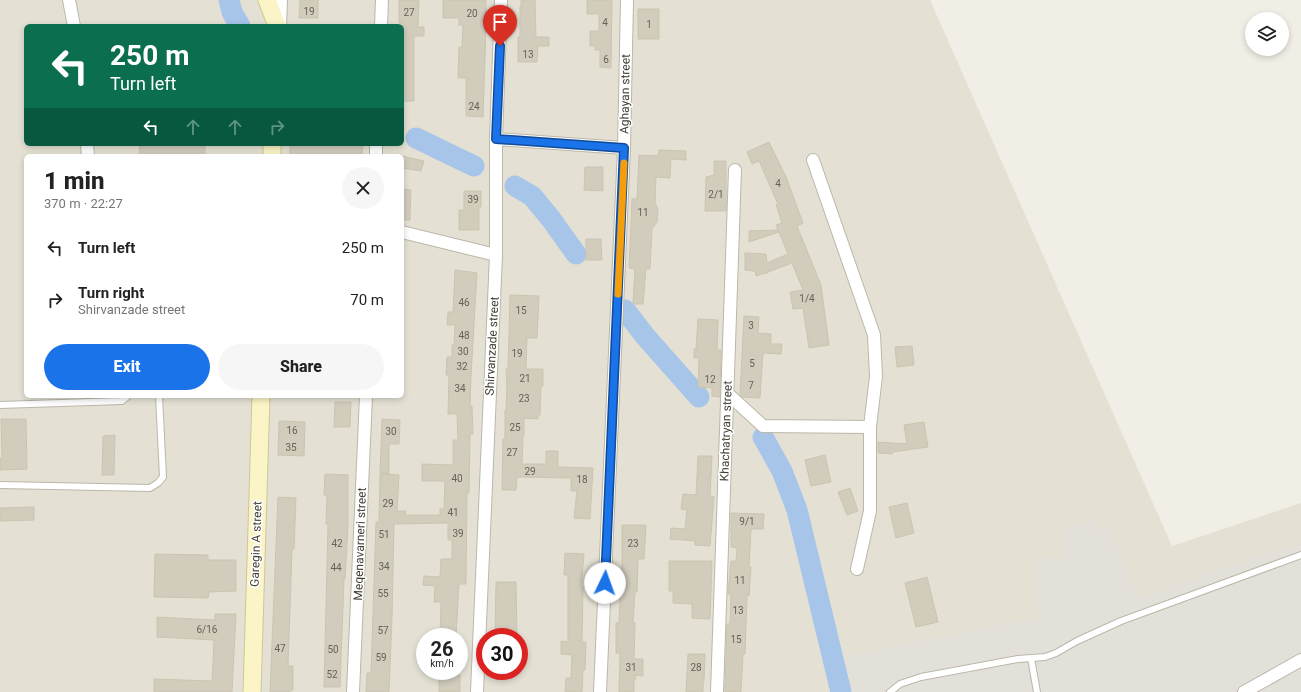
<!DOCTYPE html>
<meta charset="utf-8">
<style>
:root{--surface:#fff;--page:#f6f6f6;--text:#222;--muted:#767676;--accent:#1a73e8}
body{margin:0;font-family:Roboto,sans-serif;background:var(--page);color:var(--text);height:100vh;display:flex;flex-direction:column;font-size:15px;white-space:nowrap}
*{box-sizing:border-box;margin:0}
p{font-size:13px;color:var(--muted)}
.icon{flex:none;width:22px;height:22px;fill:none;stroke:currentColor;stroke-width:2;stroke-linecap:round;stroke-linejoin:round}
.map{position:relative;flex:1;overflow:hidden}
.panel{position:absolute;left:24px;top:154px;width:380px;height:244px;display:flex;flex-direction:column;background:var(--surface);border-radius:6px;box-shadow:0 2px 6px #0003}
.panel>*{flex:none}
.top-card{position:absolute;left:24px;top:24px;width:380px;height:122px;border-radius:6px;box-shadow:0 2px 6px #0003;background:#0b6e4f;color:#fff;overflow:hidden}
.controls{position:absolute;left:1245px;top:12px;display:grid;gap:8px}
.controls a{display:grid;place-items:center;width:44px;height:44px;border-radius:50%;background:var(--surface);box-shadow:0 2px 6px #0003;font-size:20px}
.speed{position:absolute;left:416px;top:628px;display:flex;gap:8px;font-size:20px;font-weight:700;text-align:center}
.speed>*{display:grid;place-content:center;width:52px;height:52px;border-radius:50%;background:var(--surface);box-shadow:0 2px 6px #0003;line-height:1}
.speed small{font-size:10px;font-weight:400}
.speed .limit{border:6px solid #d22;background:#fff;color:#111}
.pin{position:absolute;display:grid;place-items:center;width:34px;height:34px;color:#fff;margin:-41px -17px;border-radius:50% 50% 50% 0;rotate:-45deg;box-shadow:0 0 4px #0007}
.pin .icon{rotate:45deg}
.me{position:absolute;width:44px;margin:-22px;rotate:3deg;stroke-linejoin:round;filter:drop-shadow(0 0 3px #0008)}
.turn{display:flex;align-items:center;gap:14px;height:84px;padding:0 20px;font-size:18px}
.turn .icon{width:52px;height:52px;stroke-width:2.5}
.turn b{display:block;font-size:28px;line-height:34px}
.lanes{display:flex;align-items:center;height:38px;padding:0 20px;background:#0003;justify-content:center;gap:20px;direction:ltr}
.lanes .off{opacity:.35}
.round{display:grid;place-items:center;flex:none;width:42px;height:42px;border-radius:21px;background:var(--page)}
.headline{display:flex;align-items:center;justify-content:space-between;height:68px;padding:0 20px}
h1{font-size:24px;font-weight:800;line-height:30px}
.action{display:flex;gap:8px;margin-top:auto;padding:8px 20px}
.action a{flex:1;height:46px;border-radius:24px;background:var(--accent);color:#fff;font-size:16px;font-weight:800;line-height:46px;text-align:center}
.action a+a{background:var(--page);color:var(--text)}
ul{padding:0;list-style:none}
li{display:flex;align-items:center;gap:12px;height:52px;padding:0 20px}
li div{flex:1}
li b{display:block;font-size:15px}
li em{font-style:normal}
.map>svg:first-child{display:block}
.residential{fill:#e4e1d4;fill-rule:evenodd}
.industrial{fill:#e3e0da}
.lines{fill:none;stroke-linecap:round;stroke-linejoin:round}
.river{stroke:#a6c5e9;stroke-width:21}
.building{fill:#d1ccbc;stroke:#ccc4af}
.lane-casing{stroke:#bbb7a9;stroke-width:8}
.street-casing{stroke:#bbb7a9;stroke-width:14}
.secondary-casing{stroke:#cdc698;stroke-width:19}
.lane{stroke:#fff;stroke-width:6}
.street{stroke:#fff;stroke-width:12}
.secondary{stroke:#faf4c6;stroke-width:17}
.route-casing{stroke:#114b97;stroke-width:10}
.route{stroke:#1a73e8;stroke-width:7}
.slow{stroke:#f59e0b;stroke-width:7}
.labels{text-anchor:middle;stroke-width:3;stroke-linejoin:round;paint-order:stroke}
.number-label{font-size:10px;fill:#666257}
.street-label{font-size:12px;fill:#433f35;stroke:#fff}
</style>
<div class="map">
<svg width="1301" height="692" viewBox="0 0 1301 692">
<rect width="100%" height="100%" fill="#f1efe5"/>
<path class="residential" d="M0,0H930L1172,546L1301,503V692H0ZM26,26H402V144H26ZM26,156H402V396H26ZM425,637H459V671H425ZM485,637H519V671H485Z"/>
<path class="industrial" d="M1094,518L1099,532L1110,528L1135,591L1142,597L1216,570L1301,543V692H852L846,656L1037,618L1036,559L1064,557L1062,543L1065,528Z"/>
<g class="lines">
<path class="river" d="M229,0L232,12L240,26
M416,138L474,166
M515,186L532,196L551,219L576,254
M625,310L645,336L699,397
M763,437L782,471L797,510L841,692"/>
</g>
<path class="building" d="M300,0H318V18H299Z
M399,0H419L418,27H424V36H414V101H402V23H399Z
M443,0H486V29L483,117L466,116V78H458L459,47H462L463,25H459V18H443Z
M521,0H535L536,37H549V46H538L537,62H518V37H520V7H521Z
M587,0H612L611,68L600,67V50H595V46H590V31H599V14H587Z
M638,9H659V39H638Z
M769,142L786,177L803,223L797,226L821,285L829,345L809,348L803,308L793,309L790,292L803,290L792,263L768,272V273H765L756,276L755,271L745,270V253L766,254L767,263L788,254L776,225L782,223L776,205L778,204L759,161L752,164L747,152Z
M140,144H205V156H139Z
M290,144H363L362,156H290Z
M659,150L686,151V160L671,159L670,178L656,177L655,202L658,210L657,222L652,229L650,269H646L643,304H633L635,269L629,268L632,199H637L639,155L658,156Z
M402,156L424,161L421,171L402,168Z
M714,161H726V211H705L706,177L714,175Z
M585,167H603V191L584,190Z
M402,189L411,190L410,220H402Z
M464,191H481V207H479V230H459V210H464Z
M778,230L779,232L749,242V231Z
M586,239H601L602,260H586Z
M455,270L477,273L471,376L470,406H472L473,434H470L469,493H467L466,584H459L456,637H440L441,602H434L435,586L423,585L424,576L440,577L441,559H452V540H448V523L394,524L392,618L389,692H366L367,673H371L376,522H379L380,474L399,475L397,511H406L405,515H440V509H444L445,481H422V464L453,465V440H458L457,414H448L449,375H446L447,357H452V345H454L455,325H447L448,312H453Z
M510,295L539,296L537,338H527L526,369H543V386H541L540,415H538V419L524,418V435H523L522,464H546V451H558V467L593,468L590,519L574,518L577,491H571V478L517,477L516,490H502L503,439H505V410H506L507,387L506,369H508Z
M744,316L759,317L758,333L771,334V344H782L781,354L763,353L760,398L742,397L740,395Z
M698,319L718,320L717,350H721L720,397L712,396V388L698,387L699,358H694V349H696Z
M912,346L914,365L897,367L895,347Z
M335,402H351L350,427H334Z
M1,419H26L27,469L0,470V458H2Z
M382,419L400,420L399,444H389V474L380,473Z
M279,421L305,422L304,456L278,455Z
M924,422L928,447L892,452V454L878,453V442L907,444L904,425Z
M115,435L114,475H102L103,436Z
M825,455L831,482L811,486L805,460Z
M698,456H712L710,496L714,497L710,546L695,545V541L670,539L671,528L685,529L687,510L681,509L683,494L696,495Z
M325,474L348,475V525L345,579H344L340,687H324L328,524H326L327,495H324Z
M850,488L858,511L847,515L838,492Z
M278,497L296,498L294,549H292L288,666H293V690L288,692H270Z
M907,503L914,533L896,538L889,507Z
M34,507V520L0,521V508Z
M731,513L764,514L763,529H751L749,567H751L749,596L747,595L745,654H743L741,692H725L727,624H730L731,594H728L731,561H736L737,548L731,547Z
M622,525H646L644,559H638L637,592H635L633,623H635L634,659H643V676L636,675L635,680H634V692H619L620,653H616V623H619L621,569H622Z
M565,553L584,554L581,587H583L582,642H586L585,670H583L582,692H565L566,678H571L572,655L561,654V641L568,642V575H564Z
M155,554L208,555V560H236V591L209,592L208,598L154,597Z
M669,561H712L710,619L692,618V604L673,603V591H669Z
M927,577L938,622L916,627L905,583Z
M496,582H516L517,637H495Z
M215,614H236L232,692H154V679L212,681L214,640L157,637V617L215,620Z
M688,654H705L704,681H703V692H686Z
M439,671H455V675H460V692H439Z"/>
<g class="lines">
<defs>
<path id="lane" d="M0,405L122,401L128,396
M0,485L150,488L158,483L163,477L159,396
M1031,658L1037,692
M890,692L900,684L921,677L1018,659L1045,657L1056,653L1077,641L1121,621L1301,555"/>
<path id="street" d="M69,0L74,26
M280,26L281,0
M381,26L382,0
M496,139L624,148
M87,144L88,156
M376,156V144
M813,160L874,335L876,376L870,427V511L857,569
M402,232L496,255
M728,394L763,426L870,427
M353,692L366,396
M477,692L496,255V139L501,0
M600,692L624,148L627,0
M717,692L735,170
M1244,692L1301,660"/>
<path id="secondary" d="M267,0L277,26
M272,156V144
M252,692L261,396"/>
</defs>
<use href="#lane" class="lane-casing"/>
<use href="#street" class="street-casing"/>
<use href="#secondary" class="secondary-casing"/>
<use href="#lane" class="lane"/>
<use href="#street" class="street"/>
<use href="#secondary" class="secondary"/>
</g>
<g class="lines">
<defs>
<path id="route" d="M500,46L496,139L624,148L605,583"/>
</defs>
<use href="#route" class="route-casing"/>
<use href="#route" class="route"/>
<path class="slow" d="M618,294L624,163"/>
</g>
<g class="labels">
<g class="number-label">
<text x="309" y="15">19</text>
<text x="409" y="16">27</text>
<text x="472" y="17">20</text>
<text x="605" y="26">4</text>
<text x="649" y="28">1</text>
<text x="528" y="58">13</text>
<text x="606" y="63">6</text>
<text x="474" y="110">24</text>
<text x="778" y="187">4</text>
<text x="716" y="198">2/1</text>
<text x="473" y="203">39</text>
<text x="643" y="216">11</text>
<text x="807" y="302">1/4</text>
<text x="464" y="306">46</text>
<text x="521" y="314">15</text>
<text x="751" y="329">3</text>
<text x="464" y="339">48</text>
<text x="463" y="355">30</text>
<text x="517" y="357">19</text>
<text x="752" y="367">5</text>
<text x="462" y="370">32</text>
<text x="525" y="382">21</text>
<text x="710" y="383">12</text>
<text x="751" y="389">7</text>
<text x="460" y="392">34</text>
<text x="524" y="402">23</text>
<text x="515" y="431">25</text>
<text x="292" y="434">16</text>
<text x="391" y="435">30</text>
<text x="291" y="451">35</text>
<text x="512" y="456">27</text>
<text x="530" y="475">29</text>
<text x="457" y="482">40</text>
<text x="582" y="483">18</text>
<text x="388" y="507">29</text>
<text x="453" y="516">41</text>
<text x="747" y="525">9/1</text>
<text x="458" y="537">39</text>
<text x="384" y="538">51</text>
<text x="337" y="547">42</text>
<text x="633" y="547">23</text>
<text x="384" y="570">34</text>
<text x="336" y="571">44</text>
<text x="740" y="584">11</text>
<text x="383" y="597">55</text>
<text x="738" y="614">13</text>
<text x="207" y="633">6/16</text>
<text x="383" y="634">57</text>
<text x="736" y="643">15</text>
<text x="280" y="652">47</text>
<text x="333" y="653">50</text>
<text x="381" y="661">59</text>
<text x="631" y="671">31</text>
<text x="696" y="671">28</text>
<text x="332" y="678">52</text>
</g>
<g class="street-label">
<text transform="translate(625 94) rotate(-89)" y="4">Aghayan street</text>
<text transform="translate(492 346) rotate(-87)" y="4">Shirvanzade street</text>
<text transform="translate(726 431) rotate(-88)" y="4">Khachatryan street</text>
<text transform="translate(256 544) rotate(-88)" y="4">Garegin A street</text>
<text transform="translate(360 544) rotate(-88)" y="4">Meqenavarneri street</text>
</g>
</g>
</svg>
<div class="controls">
<a><svg class="icon" aria-label="layers" viewBox="0 0 24 24"><path d="M12 4l9 5-9 5-9-5zM3 14l9 5 9-5"/></svg></a>
</div>
<div class="speed"><div>26<small>km/h</small></div><div class="limit">30</div></div>
<div class="pin" style="left:500px;top:46px;background:#d93025"><svg class="icon" aria-label="arrive" viewBox="0 0 24 24"><path d="M6 21V4h12l-3 4 3 4H6"/></svg></div>
<svg class="me" style="left:605px;top:583px" viewBox="-20 -20 40 40"><circle r="19" fill="#fff"/><path d="M0-13L10 11 0 6-10 11z" fill="#1a73e8"/></svg>
<div class="top-card">
<div class="turn"><svg class="icon" aria-label="left" viewBox="0 0 24 24"><path d="M17 20v-9H6M10 6l-5 5 5 5"/></svg><div><b>250 m</b>Turn left</div></div>
<div class="lanes"><svg class="icon" aria-label="left" viewBox="0 0 24 24"><path d="M17 20v-9H6M10 6l-5 5 5 5"/></svg><svg class="icon off" aria-label="ahead" viewBox="0 0 24 24"><path d="M12 20V5M6 11l6-6 6 6"/></svg><svg class="icon off" aria-label="ahead" viewBox="0 0 24 24"><path d="M12 20V5M6 11l6-6 6 6"/></svg><svg class="icon off" aria-label="right" viewBox="0 0 24 24"><path d="M7 20v-9h11M14 6l5 5-5 5"/></svg></div>
</div>
<section class="panel">
<div class="headline"><div><h1>1 min</h1><p>370 m · 22:27</p></div><a class="round"><svg class="icon" aria-label="close" viewBox="0 0 24 24"><path d="M6 6l12 12M18 6L6 18"/></svg></a></div>
<ul>
<li><svg class="icon" aria-label="left" viewBox="0 0 24 24"><path d="M17 20v-9H6M10 6l-5 5 5 5"/></svg><div><b>Turn left</b></div><em>250 m</em></li>
<li><svg class="icon" aria-label="right" viewBox="0 0 24 24"><path d="M7 20v-9h11M14 6l5 5-5 5"/></svg><div><b>Turn right</b><p>Shirvanzade street</p></div><em>70 m</em></li>
</ul>
<div class="action"><a>Exit</a><a>Share</a></div>
</section>
</div>
